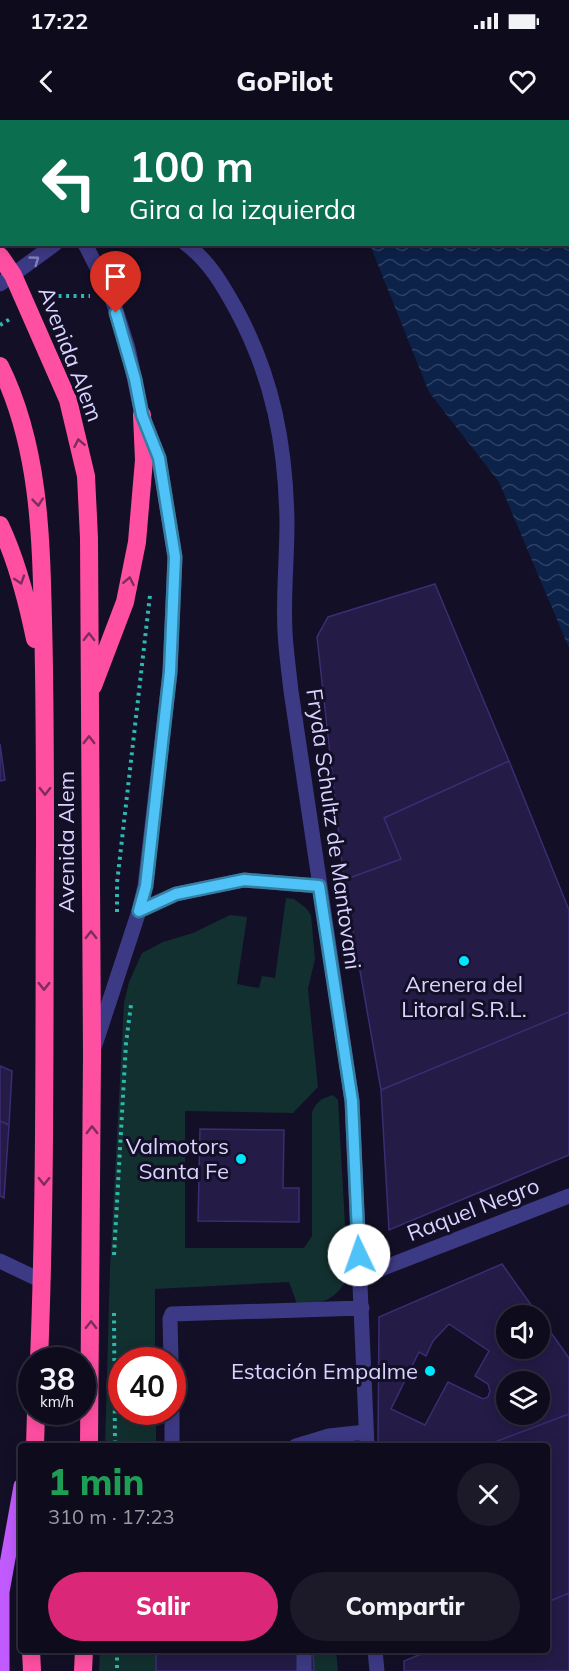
<!DOCTYPE html>
<html lang="es">
<meta charset="utf-8">
<style>
:root{--surface:#0e0b1c;--page:#1c1929;--text:#f1f3f6;--muted:#9b9ba3;--line:#2e2b3b;--accent:#db2777}
body{margin:0;font-family:Mulish,sans-serif;background:var(--page);color:var(--text);height:100vh;display:flex;flex-direction:column;font-size:22px;white-space:nowrap}
*{box-sizing:border-box;margin:0}
p{font-size:20px;color:var(--muted)}
.icon{flex:none;width:33px;height:33px;fill:none;stroke:currentColor;stroke-width:2;stroke-linecap:round;stroke-linejoin:round}
.map{position:relative;flex:1;overflow:hidden}
.panel{position:absolute;left:18px;top:1323px;width:532px;height:210px;display:flex;flex-direction:column;background:var(--surface);border-radius:6px;box-shadow:0 3px 15px #0003,0 0 0 2px var(--line)}
.panel>*{flex:none}
.guide{position:absolute;left:0px;top:0px;width:570px;height:126px;box-shadow:0 3px 15px #0003,0 0 0 2px var(--line);background:#0b6e4f;color:#fff;overflow:hidden}
.buttons{position:absolute;left:496px;top:1185px;display:grid;gap:12px}
.buttons a{display:grid;place-items:center;width:54px;height:54px;border-radius:50%;background:var(--surface);box-shadow:0 3px 15px #0003,0 0 0 2px var(--line);font-size:30px}
.speed{position:absolute;left:18px;top:1227px;display:flex;gap:12px;font-size:30px;font-weight:700;text-align:center}
.speed>*{display:grid;place-content:center;width:78px;height:78px;border-radius:50%;background:var(--surface);box-shadow:0 3px 15px #0003,0 0 0 2px var(--line);line-height:1}
.speed small{font-size:15px;font-weight:400}
.speed .limit{border:9px solid #d22;background:#fff;color:#111}
.pin{position:absolute;display:grid;place-items:center;width:51px;height:51px;color:#fff;margin:-62px -26px;border-radius:50% 50% 50% 0;rotate:-45deg;box-shadow:0 0 6px #0007}
.pin .icon{rotate:45deg}
.me{position:absolute;width:66px;margin:-33px;rotate:357deg;stroke-linejoin:round;filter:drop-shadow(0 0 4px #0008)}
.turn{display:flex;align-items:center;gap:21px;height:126px;padding:0 30px;font-size:27px}
.turn .icon{width:78px;height:78px;stroke-width:2.5}
.turn b{display:block;font-size:42px;line-height:51px}
.round{display:grid;place-items:center;flex:none;width:63px;height:63px;border-radius:32px;background:var(--page)}
.summary{display:flex;align-items:center;justify-content:space-between;height:102px;padding:0 30px}
h1{font-size:36px;font-weight:800;line-height:45px;color:#1e9e55}
.button{display:flex;gap:12px;margin-top:auto;padding:12px 30px}
.button a{flex:1;height:69px;border-radius:36px;background:var(--accent);color:#fff;font-size:24px;font-weight:800;line-height:69px;text-align:center}
.button a+a{background:var(--page);color:var(--text)}
.status{display:flex;justify-content:space-between;align-items:center;height:42px;padding:0 30px;background:var(--surface);direction:ltr}
.status svg{height:16px;fill:currentColor}
header{display:flex;justify-content:space-between;align-items:center;height:78px;padding:0 30px;background:var(--surface);font-size:27px;font-weight:800}
.map>svg:first-child{display:block}
.grass{fill:#12302f}
.water{fill:url(#water-waves)}
.building{fill:#241b47;stroke:#3b2d73;stroke-width:1.5;fill-rule:evenodd}
.lines{fill:none;stroke-linecap:round;stroke-linejoin:round}
.path{stroke:#2fb8b0;stroke-width:4;stroke-dasharray:3 4.5;stroke-linecap:butt}
.minor{stroke:#3d3a85;stroke-width:15}
.major{stroke:#c25bff;stroke-width:15}
.highway{stroke:#ff4fa3;stroke-width:18}
.oneway{stroke:#837fbc}
.oneway2{stroke:#7d2c5e}
.route-casing{stroke:#337fa1;stroke-width:15}
.route{stroke:#4fc3f7;stroke-width:10}
.poi-dot{fill:#00e5ff;stroke:#130f26;stroke-width:2}
.labels{text-anchor:middle;stroke-width:6;stroke-linejoin:round;paint-order:stroke}
.street-label{font-size:22px;fill:#d9d4ff;stroke:#130f26}
.poi-label{font-size:22px;fill:#d9d4ff;stroke:#130f26;text-anchor:end}
</style>
<div class="status"><b>17:22</b><svg viewBox="0 0 49 12"><path d="M0 12V9h3v3zM5 12V6h3v6zM10 12V3h3v9zM15 12V0h3v12zM26 1h20v11H26zM47 4h2v5h-2z"/></svg></div>
<header><svg class="icon" aria-label="back" viewBox="0 0 24 24"><path d="M15 5l-7 7 7 7"/></svg>GoPilot<svg class="icon" aria-label="heart" viewBox="0 0 24 24"><path d="M12 20l-8-8c-3-5 5-10 8-4 3-6 11-1 8 4z"/></svg></header>
<div class="map">
<svg width="569" height="1551" viewBox="0 0 569 1551">
<defs>
<pattern id="water-waves" width="16" height="10" patternUnits="userSpaceOnUse" patternTransform="scale(1.5)"><rect width="16" height="10" fill="#0c2248"/><path d="M0 5q4-4 8 0t8 0" fill="none" stroke="#2f4163"/></pattern>
</defs>
<rect width="100%" height="100%" fill="#130f26"/>
<path class="grass" d="M286,778L294,779L306,788L311,795L315,839L308,869L318,967L293,993L185,991V1128H304L312,1116V992C317,981 322,978 333,975L338,980L348,1158C333,1182 324,1183 297,1184L289,1162L155,1169V1240H122V1292H156V1326H105L110,1149L124,883L129,862L142,833L163,822L193,813L230,795L247,797L237,864L259,868L262,856L275,858Z
M100,1530H156V1551H99Z
M313,1530H336L338,1551H314Z"/>
<path class="water" d="M320,0H569V528L499,362L429,272L370,125L568,124V2Z"/>
<path class="building" d="M435,464L509,641L384,698L401,739L344,760L317,517L328,497Z
M0,624L5,660L0,661Z
M509,641L569,790V892L381,970L344,760L401,739L384,698Z
M569,892V1035L389,1110L381,970Z
M0,946L12,951L9,1005L0,1001Z
M0,1001L9,1005L4,1078L0,1076Z
M200,1009L284,1010L283,1068H299V1102L198,1101Z
M502,1144L539,1196H507V1228H540V1197L569,1238V1294L484,1326H378L379,1197ZM507,1262H540V1294H507Z
M449,1204L489,1231L475,1256L488,1264L490,1271L488,1277L483,1279L448,1262L425,1305L391,1289L419,1232L426,1236L433,1221Z
M569,1294V1473L548,1482V1326H484Z
M569,1473V1551H404V1541L431,1530H548V1482Z
M156,1530H313L314,1551H156Z"/>
<g class="lines">
<path class="path" d="M44,179L54,176H90
M0,205L10,199
M117,792V763L150,475
M114,1135L126,923L131,885
M114,1193L115,1326
M117,1530V1551"/>
<path class="minor" d="M7,0L8,2
M85,124L111,175L128,228L142,295L159,338L175,437L170,553L145,766L139,791L95,925
M186,124C209,141 222,164 236,189C273,257 286,326 287,403C287,439 283,476 285,512C286,532 289,552 291,571L352,981L367,1326
M0,164L55,124
M139,791L176,774L244,760L319,766
M0,1141L42,1161
M360,1157L569,1076
M171,1240L170,1199L172,1194L362,1188
M172,1292V1326
M296,1326L329,1316L366,1312
M304,1530V1551
M375,1530L377,1551"/>
<path class="major" d="M2,1551V1472L21,1366"/>
<path class="highway" d="M0,136L13,155L68,280L86,356L89,418L92,934L89,1326
M0,246C39,325 41,414 43,501C45,575 45,649 45,723C44,895 46,1068 39,1240
M0,405C17,441 27,480 35,519
M93,566L125,482L137,422L144,340L142,295
M35,1326L36,1292
M31,1530L32,1551
M83,1551L84,1530"/>
</g>
<defs><path id="oneway-chevron" d="M-2-3.5L2.5 0L-2 3.5" fill="none" stroke-width="1.6" stroke-linecap="round" stroke-linejoin="round" transform="scale(1.5)"/></defs>
<use class="oneway" href="#oneway-chevron" transform="translate(35 140) rotate(-36)"/>
<g class="oneway2">
<use href="#oneway-chevron" transform="translate(79 323) rotate(-101)"/>
<use href="#oneway-chevron" transform="translate(38 382) rotate(84)"/>
<use href="#oneway-chevron" transform="translate(20 460) rotate(72)"/>
<use href="#oneway-chevron" transform="translate(129 461) rotate(-79)"/>
<use href="#oneway-chevron" transform="translate(89 517) rotate(-90)"/>
<use href="#oneway-chevron" transform="translate(89 620) rotate(-90)"/>
<use href="#oneway-chevron" transform="translate(45 671) rotate(90)"/>
<use href="#oneway-chevron" transform="translate(91 815) rotate(-90)"/>
<use href="#oneway-chevron" transform="translate(44 866) rotate(90)"/>
<use href="#oneway-chevron" transform="translate(92 1010) rotate(-90)"/>
<use href="#oneway-chevron" transform="translate(44 1061) rotate(91)"/>
<use href="#oneway-chevron" transform="translate(91 1205) rotate(-89)"/>
</g>
<g class="lines">
<defs>
<path id="route" d="M116,193L135,259L142,295L159,338L175,437L170,552L146,766L139,791L176,774L244,760L319,766L352,981L359,1135"/>
</defs>
<use href="#route" class="route-casing"/>
<use href="#route" class="route"/>
</g>
<g class="poi-dot">
<circle cx="464" cy="841" r="6"/>
<circle cx="241" cy="1039" r="6"/>
<circle cx="430" cy="1251" r="6"/>
</g>
<g class="labels">
<g class="street-label">
<text transform="translate(71 234) rotate(69)" y="8">Avenida Alem</text>
<text transform="translate(334 709) rotate(82)" y="8">Fryda Schultz de Mantovani</text>
<text transform="translate(66 722) rotate(-90)" y="8">Avenida Alem</text>
<text transform="translate(473 1089) rotate(-21)" y="8">Raquel Negro</text>
</g>
<g class="poi-label">
<text x="464" y="872" text-anchor="middle">Arenera del<tspan x="464" dy="25">Litoral S.R.L.</tspan></text>
<text x="229" y="1034">Valmotors<tspan x="229" dy="25">Santa Fe</tspan></text>
<text x="418" y="1259">Estación Empalme</text>
</g>
</g>
</svg>
<div class="buttons">
<a><svg class="icon" aria-label="sound" viewBox="0 0 24 24"><path d="M4 9h4l5-4v14l-5-4H4zM17 9q2 3 0 6"/></svg></a>
<a><svg class="icon" aria-label="layers" viewBox="0 0 24 24"><path d="M12 4l9 5-9 5-9-5zM3 14l9 5 9-5"/></svg></a>
</div>
<div class="speed"><div>38<small>km/h</small></div><div class="limit">40</div></div>
<div class="pin" style="left:116px;top:193px;background:#d93025"><svg class="icon" aria-label="arrive" viewBox="0 0 24 24"><path d="M6 21V4h12l-3 4 3 4H6"/></svg></div>
<svg class="me" style="left:359px;top:1135px" viewBox="-20 -20 40 40"><circle r="19" fill="#fff"/><path d="M0-13L10 11 0 6-10 11z" fill="#4fc3f7"/></svg>
<div class="guide">
<div class="turn"><svg class="icon" aria-label="left" viewBox="0 0 24 24"><path d="M17 20v-9H6M10 6l-5 5 5 5"/></svg><div><b>100 m</b>Gira a la izquierda</div></div>
</div>
<section class="panel">
<div class="summary"><div><h1>1 min</h1><p>310 m · 17:23</p></div><a class="round"><svg class="icon" aria-label="close" viewBox="0 0 24 24"><path d="M6 6l12 12M18 6L6 18"/></svg></a></div>
<div class="button"><a>Salir</a><a>Compartir</a></div>
</section>
</div>
